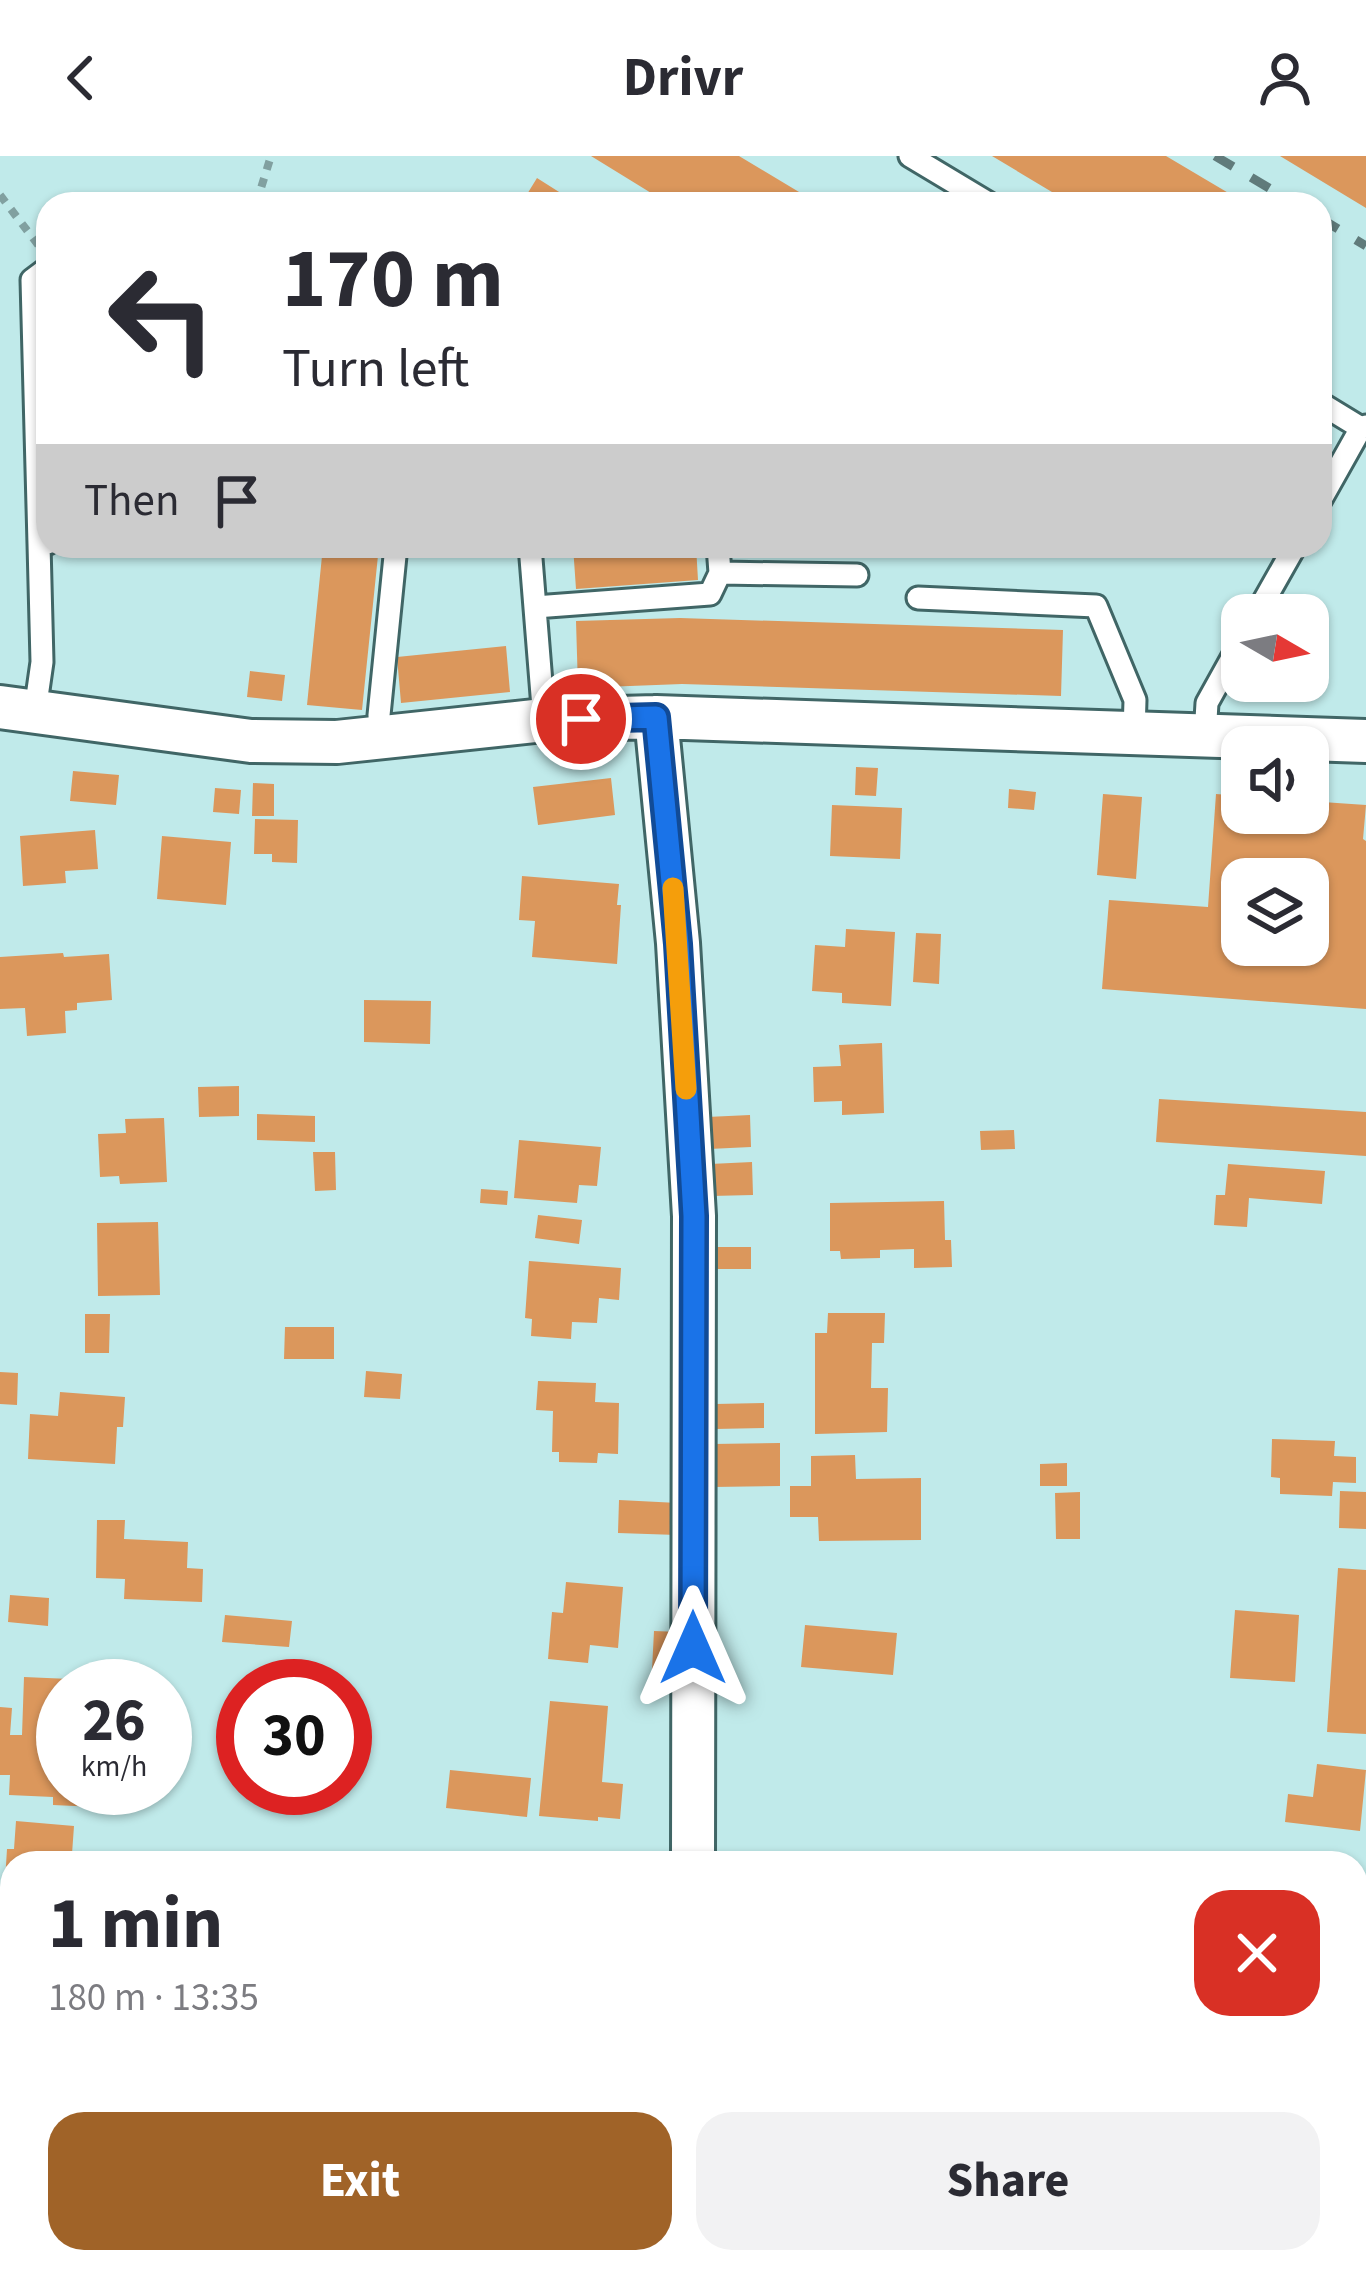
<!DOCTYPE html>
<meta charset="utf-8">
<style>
:root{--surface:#fff;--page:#f2f2f3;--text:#2b2b33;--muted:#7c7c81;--accent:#a06328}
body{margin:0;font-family:"Source Sans 3",sans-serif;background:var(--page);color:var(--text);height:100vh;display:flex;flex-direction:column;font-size:45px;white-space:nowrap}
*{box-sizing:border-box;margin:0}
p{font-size:39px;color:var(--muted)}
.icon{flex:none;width:66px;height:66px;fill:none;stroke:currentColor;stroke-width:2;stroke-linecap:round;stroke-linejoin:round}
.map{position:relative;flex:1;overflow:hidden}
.side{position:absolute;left:0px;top:1695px;width:1368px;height:423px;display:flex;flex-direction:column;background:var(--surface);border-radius:36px 36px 0 0;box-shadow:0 3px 9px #0004}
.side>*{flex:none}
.top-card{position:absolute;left:36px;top:36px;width:1296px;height:366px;border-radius:36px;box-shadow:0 3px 9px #0004;background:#fff;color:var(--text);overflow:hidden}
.needle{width:78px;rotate:99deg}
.buttons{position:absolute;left:1221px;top:438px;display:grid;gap:24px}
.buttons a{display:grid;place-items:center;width:108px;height:108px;border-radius:24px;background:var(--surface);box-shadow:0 3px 9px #0004;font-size:60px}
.speed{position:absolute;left:36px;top:1503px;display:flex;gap:24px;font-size:60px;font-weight:700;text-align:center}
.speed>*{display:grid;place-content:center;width:156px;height:156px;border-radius:50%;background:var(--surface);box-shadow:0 3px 9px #0004;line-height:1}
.speed small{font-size:30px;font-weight:400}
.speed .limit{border:18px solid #d22;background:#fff;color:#111}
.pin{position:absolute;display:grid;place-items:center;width:102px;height:102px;color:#fff;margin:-51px;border:6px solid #fff;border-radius:50%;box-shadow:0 3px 12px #0007}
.me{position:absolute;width:132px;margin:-66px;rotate:0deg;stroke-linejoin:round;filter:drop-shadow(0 0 9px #0008)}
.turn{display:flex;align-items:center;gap:42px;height:252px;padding:0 48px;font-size:54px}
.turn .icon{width:156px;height:156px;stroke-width:2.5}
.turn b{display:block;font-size:84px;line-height:102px}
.then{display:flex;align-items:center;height:114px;padding:0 48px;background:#0003;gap:24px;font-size:45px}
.round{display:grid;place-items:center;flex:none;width:126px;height:126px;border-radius:36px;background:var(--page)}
.overview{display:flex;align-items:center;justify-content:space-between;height:204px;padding:0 48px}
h1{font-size:72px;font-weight:700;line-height:90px}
.cta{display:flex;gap:24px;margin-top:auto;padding:24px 48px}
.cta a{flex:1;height:138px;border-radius:36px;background:var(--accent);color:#fff;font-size:48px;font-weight:700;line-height:138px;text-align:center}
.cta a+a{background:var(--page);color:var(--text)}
header{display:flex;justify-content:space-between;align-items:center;height:156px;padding:0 48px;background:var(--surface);font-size:54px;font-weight:700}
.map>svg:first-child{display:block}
.building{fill:#db975c;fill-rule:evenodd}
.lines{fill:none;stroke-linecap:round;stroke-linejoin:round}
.service-casing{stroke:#406666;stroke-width:27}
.minor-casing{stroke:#406666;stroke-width:48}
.path{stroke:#81a0a0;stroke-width:8;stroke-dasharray:9 9;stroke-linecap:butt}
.service{stroke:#fff;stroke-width:21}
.minor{stroke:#fff;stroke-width:42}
.rail{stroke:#607b7b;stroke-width:9;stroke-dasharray:21 21;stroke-linecap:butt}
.route-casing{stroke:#114b97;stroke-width:30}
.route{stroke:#1a73e8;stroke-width:21}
.slow{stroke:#f59e0b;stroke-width:21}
</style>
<header><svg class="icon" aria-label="back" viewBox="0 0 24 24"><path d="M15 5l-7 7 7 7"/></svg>Drivr<svg class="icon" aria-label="person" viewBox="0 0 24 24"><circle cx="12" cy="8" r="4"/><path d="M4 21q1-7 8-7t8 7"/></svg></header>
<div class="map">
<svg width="1366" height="2117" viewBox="0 0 1366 2117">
<rect width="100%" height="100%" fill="#c0eaea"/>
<path class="building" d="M591,0H739L819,48H669Z
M992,0H1166L1247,48H1072Z
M1280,0H1366V52Z
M537,22L578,48H521Z
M323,390H379L362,554L307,549Z
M573,390H696L698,424L576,433Z
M680,462L1063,474L1061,540L682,528L578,532L576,465Z
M506,490L510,536L401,547L397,501Z
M250,515L285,519L282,545L247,541Z
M856,611L878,612L876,640L855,639Z
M73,615L119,619L116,649L70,645Z
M611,622L615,659L538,669L533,631Z
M253,627L274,628V660H252Z
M215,632L241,634L239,658L213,656Z
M1009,633L1036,636L1034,654L1008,652Z
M1103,638L1142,641L1136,723L1097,719Z
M1216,638L1242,640V657H1308V645L1366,649L1363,683L1366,685V853L1102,833L1109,744L1208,751ZM1242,723H1308V789H1242Z
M832,649L902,652L900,703L830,700Z
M255,663L298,664L297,707L272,706V698H254Z
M95,674L98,713L65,715L66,727L23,730L20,680Z
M162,680L231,686L226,749L157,743Z
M522,720L619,728L617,749H621L617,808L532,801L535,765L519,764Z
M846,773L895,776L891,850L842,847V837L812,835L815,789L845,791Z
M916,777L941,778L939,828L913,826Z
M63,797L64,801L109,798L112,844L77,847V854L65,855L66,877L27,880L25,852L0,853V801Z
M364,844L431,845L430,888L364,886Z
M882,887L884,957L842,959V945L814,946L813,911L841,910L839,889Z
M239,930V960L199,961L198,931Z
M1159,943L1366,956V1000L1156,986Z
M257,958L315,960V986L257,984Z
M750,959L751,991L709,993L707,961Z
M164,962L167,1026L120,1028L119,1020L100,1021L98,978L126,977L125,963Z
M1014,974L1015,993L981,994L980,975Z
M519,984L601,991L597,1030L579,1029L577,1047L514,1042Z
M313,996H335L336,1034L315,1035Z
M752,1006L753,1039L711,1040L710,1008Z
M1228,1008L1325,1015L1322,1048L1249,1042L1247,1071L1214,1069L1216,1039H1225Z
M481,1033L508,1035L507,1049L480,1047Z
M944,1045L945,1084H951L952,1111L914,1112V1093L880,1094V1102L841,1103L840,1095H830V1047Z
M538,1059L582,1064L579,1088L535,1082Z
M158,1066L160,1139L98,1140L97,1067Z
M713,1091H751V1113H713Z
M529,1105L621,1112L619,1144L599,1142L597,1167L572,1166L571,1183L531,1180L532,1163L525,1162Z
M828,1157H885L884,1187H872L871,1232H888L887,1276L815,1278V1177H827Z
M85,1158H110L109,1197H85Z
M285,1171H334V1203H284Z
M366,1215L402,1218L400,1243L364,1241Z
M0,1216L18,1217L17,1249L0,1248Z
M538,1225L596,1227L595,1246L619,1247L618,1298L598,1297L597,1307L559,1306V1296H552L553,1255L536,1254Z
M60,1236L125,1241L123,1271H117L115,1308L28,1303L30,1258L58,1260Z
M764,1247V1272L715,1273V1248Z
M1272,1283L1335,1285L1334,1300L1356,1301V1327L1333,1326L1332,1340L1280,1338V1322L1271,1321Z
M780,1287V1330L712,1331V1288Z
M855,1299L856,1323L921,1322V1384L819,1385L818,1361H790V1330H811V1300Z
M1067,1307V1330H1040V1308Z
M1340,1335L1366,1336V1373L1339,1372Z
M1080,1336V1383H1056L1055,1337Z
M619,1344L678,1347L677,1379L618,1377Z
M97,1364H125L124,1383L188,1386L187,1412L203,1413L202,1446L124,1443L125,1423L96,1422Z
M1338,1412L1366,1414V1578L1327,1576Z
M566,1426L623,1431L618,1492L590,1489L588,1507L548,1503L552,1456L563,1457Z
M10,1439L49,1442L48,1470L8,1466Z
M1235,1454L1299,1459L1295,1526L1230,1522Z
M225,1459L292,1465L289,1491L222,1486Z
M805,1469L897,1477L893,1519L801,1511Z
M654,1475L681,1476L679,1516L652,1514Z
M24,1521L70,1523V1530H63V1632H97L96,1651L53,1649V1641L9,1639L10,1619H0V1551L12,1552L10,1579H22Z
M550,1545L608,1550L602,1626L623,1628L620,1663L598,1661V1665L539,1660Z
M1317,1608L1366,1614L1360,1675L1285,1666L1288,1638L1313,1641Z
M450,1614L531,1622L527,1661L446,1652Z
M16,1665L74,1670L72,1698L101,1701V1707H12V1725H5L7,1693H14Z
M3,1731H12V1759L1,1758Z
M0,1764L12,1765V1785L0,1784Z
M1356,1791L1366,1792V1845L1356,1844Z
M5,1820H12V1867L2,1866Z
M0,1870L12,1871V1894L0,1893Z
M1356,1904L1366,1906V1960L1362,1982L1356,1981Z
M98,2106H189L188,2117L98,2115Z
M455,2106H519L518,2117H454Z
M890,2106L917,2107L1002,2106L1000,2117H889Z
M1039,2106H1066L1086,2109L1084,2117H1037Z
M1101,2106H1138L1136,2117H1100Z"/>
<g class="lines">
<defs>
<path id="service" d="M910,0L990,48
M48,112L32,124L39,388L48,387
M1320,247L1361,272L1366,270
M1320,345L1361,272
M530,390L544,564
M720,417L857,419
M918,442L1096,450L1135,544L1134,577
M535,451L710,438L720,417L718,390
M1256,459L1295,390
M35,555L42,506L39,388
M1205,580L1207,547L1242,484
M380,581L379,559L396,390"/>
<path id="minor" d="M0,551L251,585L337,586L544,564L656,561L1366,585
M656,561L678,787L694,1060L693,1707
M640,2117L642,2106"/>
</defs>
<use href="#service" class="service-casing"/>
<use href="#minor" class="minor-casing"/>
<path class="path" d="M0,39L39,90
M256,48L271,0"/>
<use href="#service" class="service"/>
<use href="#minor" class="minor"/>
<path class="rail" d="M1215,0L1296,48
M1320,62L1366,90"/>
</g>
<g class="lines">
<defs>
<path id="route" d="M581,563L656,561L678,788L694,1060L693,1492"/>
</defs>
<use href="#route" class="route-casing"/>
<use href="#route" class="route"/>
<path class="slow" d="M673,732L686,933"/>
</g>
</svg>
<div class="buttons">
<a><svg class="needle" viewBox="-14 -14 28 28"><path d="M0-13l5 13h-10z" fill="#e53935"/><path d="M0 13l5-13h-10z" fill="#7c7c81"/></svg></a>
<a><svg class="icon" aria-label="sound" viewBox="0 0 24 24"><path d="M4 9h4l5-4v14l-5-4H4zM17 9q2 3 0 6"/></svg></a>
<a><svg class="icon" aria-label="layers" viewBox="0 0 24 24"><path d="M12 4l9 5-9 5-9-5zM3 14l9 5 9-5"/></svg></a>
</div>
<div class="speed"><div>26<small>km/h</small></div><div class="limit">30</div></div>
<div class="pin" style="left:581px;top:563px;background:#d93025"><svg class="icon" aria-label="arrive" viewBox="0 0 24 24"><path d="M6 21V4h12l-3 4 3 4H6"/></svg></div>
<svg class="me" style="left:693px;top:1492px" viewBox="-20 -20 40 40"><path d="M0-17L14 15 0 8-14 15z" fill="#1a73e8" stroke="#fff" stroke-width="4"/></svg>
<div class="top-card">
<div class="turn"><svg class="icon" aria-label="left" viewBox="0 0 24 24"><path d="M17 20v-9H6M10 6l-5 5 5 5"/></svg><div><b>170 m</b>Turn left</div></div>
<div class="then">Then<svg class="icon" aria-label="arrive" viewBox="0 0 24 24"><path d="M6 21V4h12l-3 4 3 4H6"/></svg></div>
</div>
<section class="side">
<div class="overview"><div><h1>1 min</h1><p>180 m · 13:35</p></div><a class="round" style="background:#d93025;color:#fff"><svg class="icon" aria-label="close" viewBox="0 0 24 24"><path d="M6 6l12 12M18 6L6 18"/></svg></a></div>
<div class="cta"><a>Exit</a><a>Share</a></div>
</section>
</div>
